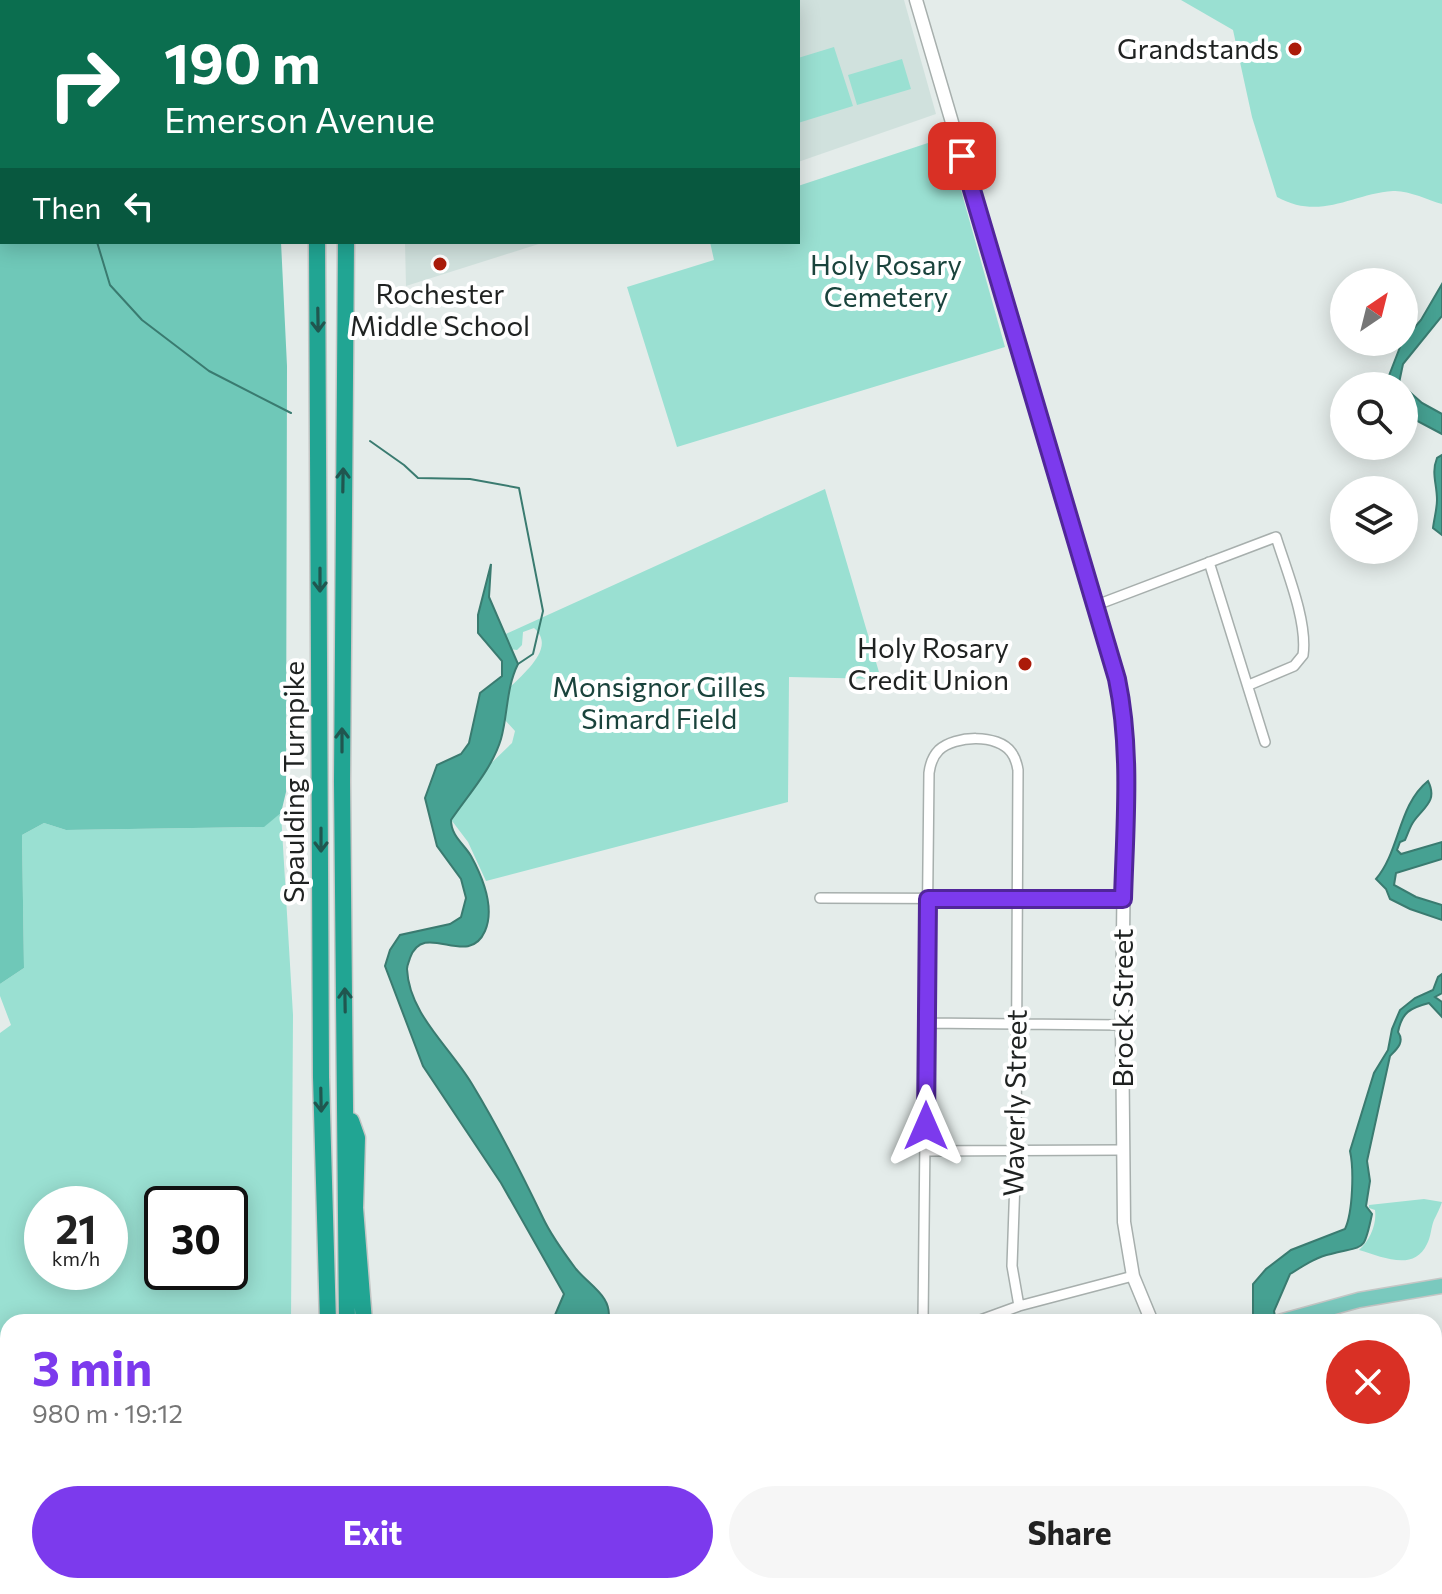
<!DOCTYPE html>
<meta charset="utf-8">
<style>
:root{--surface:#fff;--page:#f6f6f6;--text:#222;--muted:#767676;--accent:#7c3aed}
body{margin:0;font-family:Commissioner,sans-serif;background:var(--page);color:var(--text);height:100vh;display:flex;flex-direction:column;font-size:30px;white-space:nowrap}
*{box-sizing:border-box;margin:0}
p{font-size:26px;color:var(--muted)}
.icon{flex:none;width:44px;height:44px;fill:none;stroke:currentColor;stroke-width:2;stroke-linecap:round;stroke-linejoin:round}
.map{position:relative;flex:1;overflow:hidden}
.side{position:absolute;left:0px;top:1314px;width:1442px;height:280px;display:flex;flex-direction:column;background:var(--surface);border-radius:24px 24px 0 0;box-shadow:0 4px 20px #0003}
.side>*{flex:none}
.banner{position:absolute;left:0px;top:0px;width:800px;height:244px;box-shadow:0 4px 20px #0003;background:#0b6e4f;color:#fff;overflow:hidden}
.needle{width:52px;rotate:35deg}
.tools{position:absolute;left:1330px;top:268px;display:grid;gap:16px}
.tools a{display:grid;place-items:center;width:88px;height:88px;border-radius:50%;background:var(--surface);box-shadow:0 4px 20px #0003;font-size:40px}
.speed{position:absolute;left:24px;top:1186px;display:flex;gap:16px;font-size:40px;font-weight:700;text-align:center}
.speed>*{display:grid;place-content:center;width:104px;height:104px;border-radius:50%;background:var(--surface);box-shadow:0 4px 20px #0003;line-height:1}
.speed small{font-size:20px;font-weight:400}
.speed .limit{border:4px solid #111;border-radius:12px;background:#fff;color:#111}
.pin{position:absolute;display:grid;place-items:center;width:68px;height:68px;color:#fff;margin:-34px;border-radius:16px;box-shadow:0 4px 12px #0006}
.me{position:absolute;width:88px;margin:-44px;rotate:0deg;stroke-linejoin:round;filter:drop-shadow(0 0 6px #0008)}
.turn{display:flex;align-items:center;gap:28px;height:168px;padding:0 32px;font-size:36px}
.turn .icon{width:104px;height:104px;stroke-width:2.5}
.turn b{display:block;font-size:56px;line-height:68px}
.then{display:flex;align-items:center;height:76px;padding:0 32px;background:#0003;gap:16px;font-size:30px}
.round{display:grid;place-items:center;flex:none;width:84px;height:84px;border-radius:42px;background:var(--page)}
.overview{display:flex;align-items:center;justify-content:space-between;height:136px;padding:0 32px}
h1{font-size:48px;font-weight:700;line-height:60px;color:var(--accent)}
.action{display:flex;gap:16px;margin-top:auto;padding:16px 32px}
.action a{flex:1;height:92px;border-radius:48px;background:var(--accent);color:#fff;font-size:32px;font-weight:700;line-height:92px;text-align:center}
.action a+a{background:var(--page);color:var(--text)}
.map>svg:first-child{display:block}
.built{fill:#d0e1dd}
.green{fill:#9ae0d2;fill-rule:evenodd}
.forest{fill:#6fc8b8}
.water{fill:#46a192;stroke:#3a7b70;stroke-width:2}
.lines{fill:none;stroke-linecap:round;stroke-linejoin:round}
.stream{stroke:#3a7b70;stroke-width:2}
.street-casing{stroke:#a7afad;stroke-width:12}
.secondary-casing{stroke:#a7afad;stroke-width:15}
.primary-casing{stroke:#c5c6c5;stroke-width:17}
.highway-casing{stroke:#c5c6c5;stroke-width:19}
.street{stroke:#fff;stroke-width:9}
.secondary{stroke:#fff;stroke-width:12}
.primary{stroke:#7ac9be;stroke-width:14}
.highway{stroke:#21a593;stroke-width:16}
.oneway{stroke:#20564f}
.route-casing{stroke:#51269a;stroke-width:20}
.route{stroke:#7c3aed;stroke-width:14}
.poi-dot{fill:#ab1b09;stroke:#fff;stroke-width:3}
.labels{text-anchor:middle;stroke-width:8;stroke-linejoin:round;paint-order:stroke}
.poi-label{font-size:28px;fill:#1f2221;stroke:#fff;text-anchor:end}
.park-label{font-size:28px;fill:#1a433c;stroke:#fff}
.street-label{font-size:28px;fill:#1f2221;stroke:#fff}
</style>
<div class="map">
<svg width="1442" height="1594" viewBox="0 0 1442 1594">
<rect width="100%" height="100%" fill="#e4ecea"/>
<path class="built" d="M0,0H269L2,2V10Z
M413,0H904L936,114L798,162V2H407Z
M405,242H545L406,286Z"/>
<path class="green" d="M1181,0H1442V204C1428,200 1408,190 1393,191C1351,194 1321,221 1277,197L1252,117L1233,30Z
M834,47L853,106L798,123V58Z
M902,59L911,89L857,105L848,75Z
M946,137L1005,347L677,447L627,287L714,260L710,242H798V186Z
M825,489L881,679L789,677L788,802L486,881L468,842L446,813L482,772L512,743L515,731L504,719L502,696C514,680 560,650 534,628L523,632L522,645L517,650L509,649L497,638Z
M281,813L293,1015L291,1322H8V1418L0,1406V1033L11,1025L0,996V984L24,968L22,835L44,823L66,830L263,827ZM42,1204H110V1272H42ZM162,1204H230V1272H162Z
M1424,1199L1442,1202C1440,1208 1437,1214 1434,1220C1431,1227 1431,1237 1427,1244C1414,1272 1383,1257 1359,1250C1370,1240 1377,1224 1375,1210L1369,1208V1205Z
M184,1586H328L330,1594H189Z
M488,1586H532L546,1594H487Z"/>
<path class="forest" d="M0,81L2,242H281L287,366L286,792L281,813L264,827L66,830L44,823L22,835L24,968L0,984Z"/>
<path class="water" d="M1442,284V316L1403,364L1399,383L1403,386H1385L1402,342L1421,320Z
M1404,387L1422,403L1442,414V434L1404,414Z
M1442,455V535L1433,528C1434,519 1437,509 1437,500C1437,484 1431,473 1437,458Z
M491,564L489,597L518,664C506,688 508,714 501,739C492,769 468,795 451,820C451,836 464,844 471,856C483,878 495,908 485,931C468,970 424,919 410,958C409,962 407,965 407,969C409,1014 450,1047 472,1084C498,1127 521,1172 543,1218C551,1235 564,1253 576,1269C590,1286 614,1297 608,1322H552L564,1294L501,1183L423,1066L385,966L390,950L400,935L450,924L461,917L466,898L461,879L437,846L425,798L437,765L461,754L469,743L480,693L502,676V661L478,633V615Z
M1428,781C1438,801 1424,807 1414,821C1410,826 1408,834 1405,840L1400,842L1397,850L1401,854L1442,842V859L1396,873L1394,885L1416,897L1442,905V920L1410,909L1390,899L1386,889L1376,879C1400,851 1398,805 1428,781Z
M1442,974V993L1435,997L1442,1002V1017L1429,1003C1410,1008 1402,1012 1398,1032C1405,1042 1397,1049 1390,1056L1367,1161L1370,1181L1366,1206L1372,1214C1364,1253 1365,1245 1331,1254C1316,1257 1303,1266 1290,1274L1274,1311L1276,1322H1253V1284L1266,1269L1291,1250L1345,1229C1353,1212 1354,1169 1350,1151L1374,1073L1388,1050L1392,1029L1400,1010L1415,998L1433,990L1438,977Z"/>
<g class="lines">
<path class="stream" d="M0,209H2
M97,242L110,285L142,320L209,371L291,413
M370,441L404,465L418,478L470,479L519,488L543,611L533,654L518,664"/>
<defs>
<path id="street" d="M1209,562L1265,742
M1094,606L1276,537C1286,569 1308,622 1303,655L1294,666L1249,685
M820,898L1123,899
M926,1023L1122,1025
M926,1151L1122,1150
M923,1322L929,773C930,765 933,756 939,750C955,735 998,734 1011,752C1015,757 1017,764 1018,770L1016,1151L1012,1266L1019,1306
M975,1322L1019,1306L1133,1276
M640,1586L646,1594"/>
<path id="secondary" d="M916,0L1120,693L1125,762L1122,1025L1124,1222L1133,1276L1152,1322
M1434,1454L1442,1443
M1325,1594L1332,1586"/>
<path id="primary" d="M1279,1322L1359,1300L1442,1286
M834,1594L846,1586"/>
<path id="highway" d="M303,0V2
M316,2V0
M350,2L351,0
M317,242L321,1077L328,1322
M346,242L342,782L347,1322
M351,1121L357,1138L355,1208L364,1322
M346,1586L347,1594
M372,1586L374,1594
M392,1586L394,1594
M416,1586L418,1594"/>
</defs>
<use href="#street" class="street-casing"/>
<use href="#secondary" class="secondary-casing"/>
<use href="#primary" class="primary-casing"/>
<use href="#highway" class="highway-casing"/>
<use href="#street" class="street"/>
<use href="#secondary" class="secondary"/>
<use href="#primary" class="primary"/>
<use href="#highway" class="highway"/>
</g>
<defs><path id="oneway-shaft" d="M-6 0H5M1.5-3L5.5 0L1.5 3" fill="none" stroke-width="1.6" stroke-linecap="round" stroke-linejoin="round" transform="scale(2)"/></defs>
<g class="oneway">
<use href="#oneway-shaft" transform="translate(318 320) rotate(89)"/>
<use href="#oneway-shaft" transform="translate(343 480) rotate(-89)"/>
<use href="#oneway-shaft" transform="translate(320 580) rotate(90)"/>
<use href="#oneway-shaft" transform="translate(342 740) rotate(-90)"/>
<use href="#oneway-shaft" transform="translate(321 840) rotate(90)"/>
<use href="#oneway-shaft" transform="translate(345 1000) rotate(-91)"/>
<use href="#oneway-shaft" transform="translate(321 1100) rotate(89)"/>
</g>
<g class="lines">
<defs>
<path id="route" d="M926,1126L928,899H1123C1125,827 1132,751 1117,679L962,156"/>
</defs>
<use href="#route" class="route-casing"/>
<use href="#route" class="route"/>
</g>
<g class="poi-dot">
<circle cx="1295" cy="49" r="8"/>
<circle cx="440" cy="264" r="8"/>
<circle cx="1025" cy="664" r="8"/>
</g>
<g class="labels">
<g class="poi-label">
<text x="1279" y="59">Grandstands</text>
<text x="440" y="304" text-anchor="middle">Rochester<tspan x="440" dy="32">Middle School</tspan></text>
<text x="1009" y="658">Holy Rosary<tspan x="1009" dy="32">Credit Union</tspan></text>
</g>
<g class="park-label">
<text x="886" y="275">Holy Rosary<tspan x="886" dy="32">Cemetery</tspan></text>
<text x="659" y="697">Monsignor Gilles<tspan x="659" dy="32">Simard Field</tspan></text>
</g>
<g class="street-label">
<text transform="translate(294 782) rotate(-90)" y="10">Spaulding Turnpike</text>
<text transform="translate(1123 1008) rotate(-90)" y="10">Brock Street</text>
<text transform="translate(1015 1103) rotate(-89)" y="10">Waverly Street</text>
</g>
</g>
</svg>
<div class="tools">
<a><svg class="needle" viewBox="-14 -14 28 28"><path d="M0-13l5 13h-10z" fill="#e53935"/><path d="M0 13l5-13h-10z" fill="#767676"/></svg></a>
<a><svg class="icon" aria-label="search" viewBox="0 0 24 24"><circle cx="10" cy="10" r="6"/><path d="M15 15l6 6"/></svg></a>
<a><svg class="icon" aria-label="layers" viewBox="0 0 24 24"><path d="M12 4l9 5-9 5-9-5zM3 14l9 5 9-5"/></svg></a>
</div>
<div class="speed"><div>21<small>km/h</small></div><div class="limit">30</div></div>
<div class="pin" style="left:962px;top:156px;background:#d93025"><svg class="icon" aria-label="arrive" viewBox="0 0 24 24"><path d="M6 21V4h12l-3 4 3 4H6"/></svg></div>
<svg class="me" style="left:926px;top:1126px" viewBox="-20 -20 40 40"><path d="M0-17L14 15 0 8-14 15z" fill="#7c3aed" stroke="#fff" stroke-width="4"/></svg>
<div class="banner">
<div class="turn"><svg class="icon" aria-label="right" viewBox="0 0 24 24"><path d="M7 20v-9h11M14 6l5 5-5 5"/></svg><div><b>190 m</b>Emerson Avenue</div></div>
<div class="then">Then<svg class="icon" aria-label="left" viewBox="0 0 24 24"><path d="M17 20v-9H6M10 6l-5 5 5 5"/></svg></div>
</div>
<section class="side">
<div class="overview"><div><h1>3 min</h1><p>980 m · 19:12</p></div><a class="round" style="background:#d93025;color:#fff"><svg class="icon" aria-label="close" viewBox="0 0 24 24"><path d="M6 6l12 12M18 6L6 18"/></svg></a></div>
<div class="action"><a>Exit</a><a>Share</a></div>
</section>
</div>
